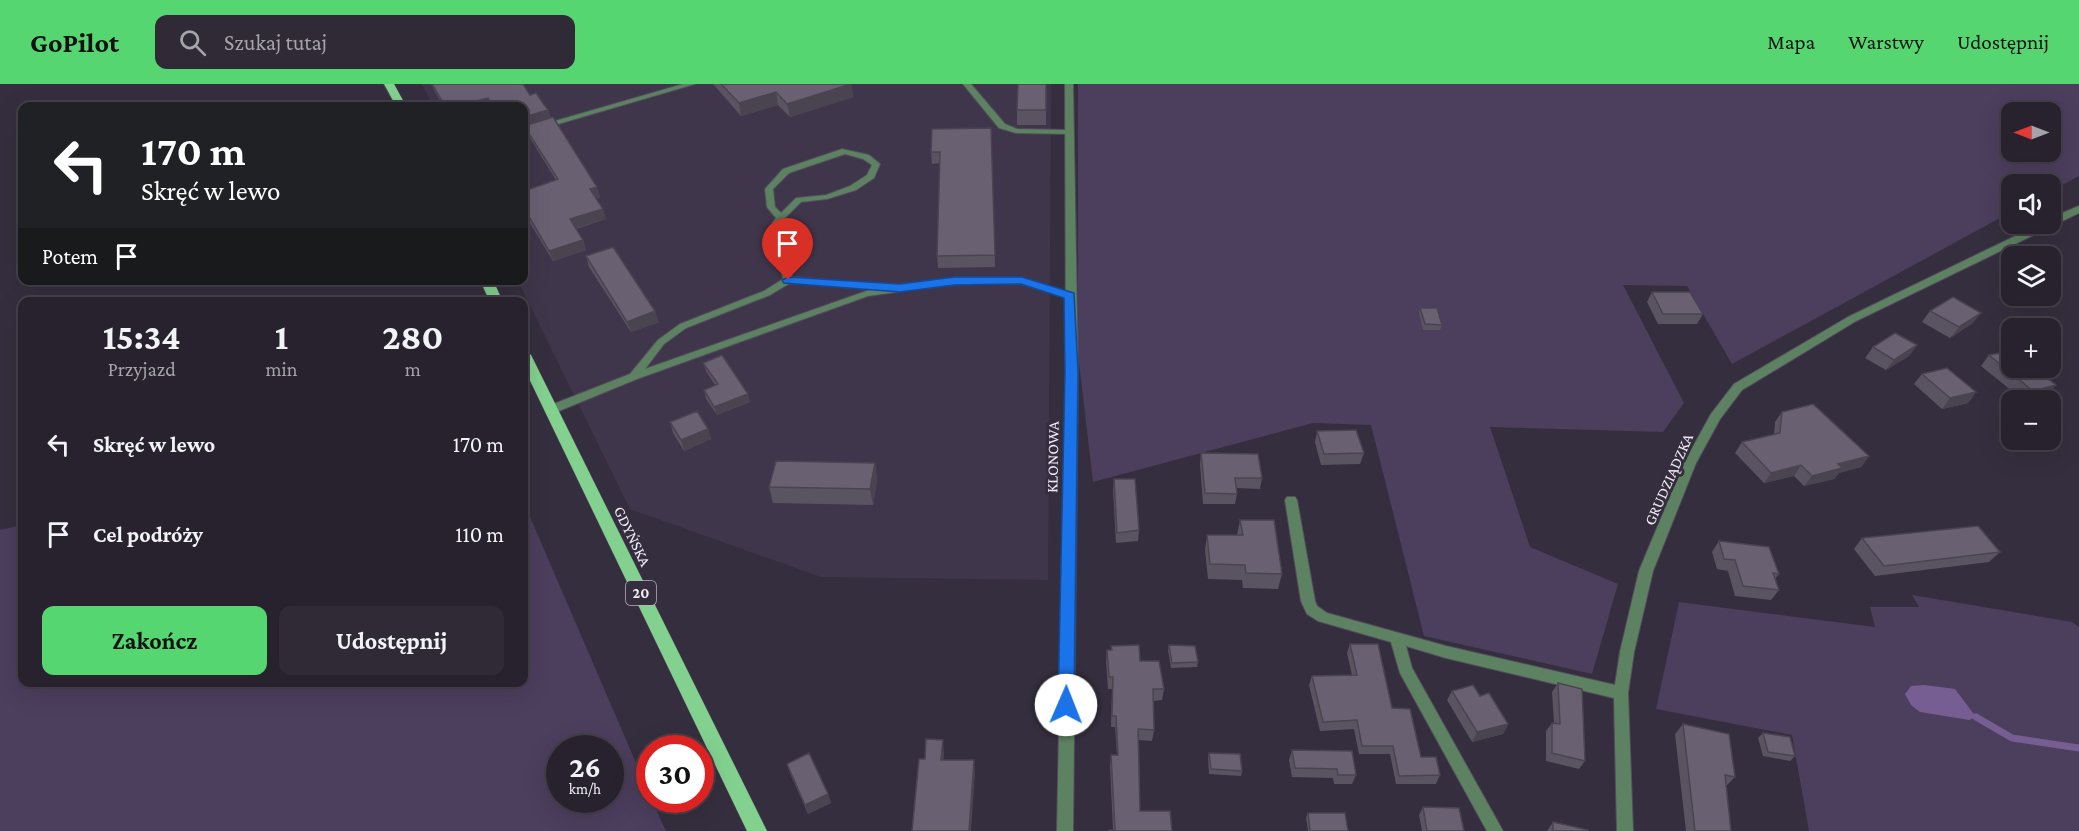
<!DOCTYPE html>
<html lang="pl">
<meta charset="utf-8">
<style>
:root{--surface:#28222e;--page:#302a36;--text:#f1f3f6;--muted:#a5a4aa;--line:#443f4a;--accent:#55d671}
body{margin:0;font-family:"Crimson Pro",serif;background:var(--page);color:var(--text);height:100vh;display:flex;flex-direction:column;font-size:22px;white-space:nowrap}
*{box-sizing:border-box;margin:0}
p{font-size:20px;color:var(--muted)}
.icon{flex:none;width:33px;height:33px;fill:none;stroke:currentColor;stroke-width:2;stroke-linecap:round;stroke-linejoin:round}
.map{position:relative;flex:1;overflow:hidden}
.side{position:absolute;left:18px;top:213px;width:510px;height:390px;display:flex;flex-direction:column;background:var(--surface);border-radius:12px;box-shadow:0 6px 24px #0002,0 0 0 2px var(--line)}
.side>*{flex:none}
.banner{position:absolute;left:18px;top:18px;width:510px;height:183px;border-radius:12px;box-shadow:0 6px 24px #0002,0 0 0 2px var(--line);background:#202124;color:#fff;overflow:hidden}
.needle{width:39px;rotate:270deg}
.buttons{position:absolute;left:2001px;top:18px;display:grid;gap:12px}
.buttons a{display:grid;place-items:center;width:60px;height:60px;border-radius:12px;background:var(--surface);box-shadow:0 6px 24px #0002,0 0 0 2px var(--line);font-size:30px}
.speed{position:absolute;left:546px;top:651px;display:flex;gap:12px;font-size:30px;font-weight:700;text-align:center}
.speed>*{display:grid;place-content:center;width:78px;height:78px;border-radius:50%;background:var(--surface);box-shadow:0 6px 24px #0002,0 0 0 2px var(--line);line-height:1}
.speed small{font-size:15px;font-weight:400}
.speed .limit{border:9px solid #d22;background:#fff;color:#111}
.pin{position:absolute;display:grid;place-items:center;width:51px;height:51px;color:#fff;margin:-62px -26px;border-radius:50% 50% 50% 0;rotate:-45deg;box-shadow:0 0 6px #0007}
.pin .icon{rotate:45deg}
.me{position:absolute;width:66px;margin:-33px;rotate:1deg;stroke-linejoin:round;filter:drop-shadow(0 0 4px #0008)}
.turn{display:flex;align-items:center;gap:21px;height:126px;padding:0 24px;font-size:27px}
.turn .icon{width:78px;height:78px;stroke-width:2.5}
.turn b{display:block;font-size:42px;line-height:51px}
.then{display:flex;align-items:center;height:57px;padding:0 24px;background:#0003;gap:12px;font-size:22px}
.eta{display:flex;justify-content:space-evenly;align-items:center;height:102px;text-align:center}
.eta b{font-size:36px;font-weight:700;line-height:42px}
.cta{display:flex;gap:12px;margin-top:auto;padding:12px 24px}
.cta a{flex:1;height:69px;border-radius:12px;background:var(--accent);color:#111;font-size:24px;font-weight:700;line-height:69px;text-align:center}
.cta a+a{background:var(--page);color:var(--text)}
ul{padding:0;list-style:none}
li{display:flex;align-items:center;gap:18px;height:90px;padding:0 24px}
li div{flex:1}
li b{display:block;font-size:22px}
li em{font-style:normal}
header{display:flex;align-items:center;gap:36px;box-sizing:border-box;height:84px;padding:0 30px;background:var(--accent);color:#111}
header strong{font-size:28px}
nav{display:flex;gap:33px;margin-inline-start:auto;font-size:21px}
.search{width:420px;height:54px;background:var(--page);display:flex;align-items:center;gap:15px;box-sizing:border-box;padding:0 21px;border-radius:12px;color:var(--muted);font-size:22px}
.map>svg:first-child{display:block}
.built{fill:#40364b}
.green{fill:#4c3e5d;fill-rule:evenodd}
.water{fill:#775e92}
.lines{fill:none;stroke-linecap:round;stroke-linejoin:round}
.stream{stroke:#775e92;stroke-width:7}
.service-casing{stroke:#534d5c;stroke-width:2}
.minor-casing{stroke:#534d5c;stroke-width:2}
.primary-casing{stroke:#534d5c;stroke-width:1}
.service{fill:#5d8262;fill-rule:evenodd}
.minor{fill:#5d8262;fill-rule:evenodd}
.primary{fill:#83d18f;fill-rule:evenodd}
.wall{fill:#5a5362}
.shaded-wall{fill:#4a4450}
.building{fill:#696172;stroke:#4a4450;stroke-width:1.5}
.route{fill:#1a73e8;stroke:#114b97;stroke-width:1.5}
.labels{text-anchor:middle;stroke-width:6;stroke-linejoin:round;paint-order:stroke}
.shield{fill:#352e3e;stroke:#b9b4c0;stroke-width:1.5}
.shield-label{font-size:15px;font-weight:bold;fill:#f1edf7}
.street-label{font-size:16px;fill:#f1edf7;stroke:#352e3e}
</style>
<header>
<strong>GoPilot</strong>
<div class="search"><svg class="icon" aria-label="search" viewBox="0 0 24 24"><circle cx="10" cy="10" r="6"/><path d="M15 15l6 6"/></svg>Szukaj tutaj</div>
<nav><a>Mapa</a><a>Warstwy</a><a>Udostępnij</a></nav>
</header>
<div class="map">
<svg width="2079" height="747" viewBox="0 0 2079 747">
<rect width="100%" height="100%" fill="#352e3e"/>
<path class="built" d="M422,0H1051L1048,496L821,493L630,425L518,197L524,196V22H433Z"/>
<path class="green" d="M1078,0H2079V92L2051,107L2050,100H2012L2011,128L1732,280L1687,202L1623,201L1684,319L1663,348L1490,343L1530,463L1618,500L1592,590L1424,552L1371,341L1313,339L1093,398L1078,270ZM2012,28H2050V68H2012Z
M524,419L649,709L650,716H652L666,747H0V446L22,441V598H524ZM560,664H610V716H560Z
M1912,511L2072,538L2079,543V747H1809L1792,651L1656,625L1679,518L1875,543L1870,523H1919Z"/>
<path class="water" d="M1924,601L1955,605L1976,633L1969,636L1920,628L1911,621L1905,610L1911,602Z"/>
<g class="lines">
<path class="stream" d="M1976,633L2012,654L2079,664"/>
<defs>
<path id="service" d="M683,0H695L524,50V46Z
M963,0H971L1005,40L1017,45L1069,46L1073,48L1069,50L1016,49L999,44Z
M842,65L869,71L880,80L874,94L856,106L827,115L801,118L780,139L792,193L876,200L879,201L880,204L954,194H1022L1073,210L1075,212L1070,215L1021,200H954L868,212L637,295L554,329H546L545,326L546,323L630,290L658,256L680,240L764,207L783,195L772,139L776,134L767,123L765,105L783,85ZM845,70L863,75L872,81L867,91L850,102L826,111L796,114L781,129L775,123L773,105L789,89ZM790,199L872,205L645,285L664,260L686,244L770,211Z"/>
<path id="minor" d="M1065,0H1073L1078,288L1073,747H1057L1066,288Z
M2079,122V129L1856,237L1742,306L1720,335L1696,379L1653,487L1634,568L1628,609L1633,747H1617L1614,614L1446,574L1406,562L1412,584L1503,747H1487L1400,589L1391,558L1318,537L1307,530L1301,517L1285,416L1287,413H1295L1297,416L1315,517L1317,522L1327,529L1446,562L1615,601L1620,568L1639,487L1684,379L1711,330L1734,300L1848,233L2040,140H2050V134Z"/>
<path id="primary" d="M384,0H394L406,22H396Z
M480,196H493L503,218H490Z
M524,266L531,271L767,747H747L524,284Z"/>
</defs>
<use href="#service" class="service-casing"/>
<use href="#minor" class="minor-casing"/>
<use href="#primary" class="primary-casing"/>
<use href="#service" class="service"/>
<use href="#minor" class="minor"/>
<use href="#primary" class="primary"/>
</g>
<path class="wall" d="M431,0H523L530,11L548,26L551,34L600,113L596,115L606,135L576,145L583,156L586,166L553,177L528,136L524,138V107L556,96L528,51L525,44H524V22H443Z
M713,0H851L853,13L790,33L778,21L741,32Z
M1046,0V41H1017V26Z
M991,44L995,183L938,184L937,172L940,79L932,80L931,68Z
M586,172L659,238L631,248L589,183Z
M1652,208L1703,230L1697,240H1658L1647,218Z
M1420,224L1442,241L1440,246H1423L1419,229Z
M1930,227L1973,239L1950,254L1922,238Z
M1917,261L1909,272L1886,286L1865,274L1873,263Z
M1989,271L2047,312L2023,316L1981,282Z
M703,279L750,318L717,331L706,315L704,306L715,301L706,287Z
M1922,290L1976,308L1968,319L1942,325L1914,300Z
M1782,328L1869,372L1861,383L1839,389L1834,395L1804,402L1794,392L1764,399L1735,369L1742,358L1774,351L1775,338Z
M670,338L708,345L711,355L684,367L673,349Z
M1317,347L1364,369L1360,380L1321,381L1315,358Z
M1201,369L1262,394L1260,405L1236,404L1237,410L1235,420H1203L1200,380Z
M875,379L877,395L873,421L773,419L769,403Z
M1114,395L1139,446L1138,457L1116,459L1113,406Z
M1240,436L1282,490L1278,505L1243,504L1242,496L1208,495L1205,466L1207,451H1237Z
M1862,454L2000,468L1989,478L1875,492L1854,465Z
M1719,457L1779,490L1775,495L1779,506L1771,516L1735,512L1728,487L1717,485L1712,468Z
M1350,560L1392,624L1421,673L1440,691L1436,700H1396L1390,670H1359L1354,645L1320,647L1309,601L1312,592L1352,591L1347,569Z
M1169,561L1198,578L1197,583L1171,584L1168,566Z
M1111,562L1140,577L1164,605L1162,616L1154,617V646L1152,657L1139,656L1140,727H1170L1113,746L1110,682L1111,671H1117L1115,643H1111L1112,605H1108L1106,578L1107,566H1111Z
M1558,599L1585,677L1579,685L1546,677V647L1552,639H1554L1552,608Z
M1452,607L1508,640L1503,650L1472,658L1447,616Z
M1683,640L1735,693L1726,702L1731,747H1686L1675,650Z
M1763,649L1795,672L1790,677L1763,672L1758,654Z
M1292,666L1356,691L1352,700H1334L1333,694L1292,693L1289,676Z
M1209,669L1242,687L1241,692L1209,690L1208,674Z
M787,680L828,710L831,719L808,730L790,689Z
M1423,723L1464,747H1422L1419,731Z
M1308,729L1348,747H1308L1306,733Z
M1553,738L1588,747H1547Z"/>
<path class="shaded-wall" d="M851,0L853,13L790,33L787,20Z
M776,8L778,21L741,32L739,19Z
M488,14L491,22H456Z
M548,26L552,36L524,44V33Z
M597,103L600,113L594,115L590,105Z
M603,125L606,135L573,145L570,135Z
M525,126L528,136L524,138V127Z
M583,156L586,166L553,177L549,167Z
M655,227L659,238L631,248L627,238Z
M1981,229L1973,239L1950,254L1959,243Z
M1917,261L1909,272L1886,286L1894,276Z
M2056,301L2047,312L2024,316L2033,307Z
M1976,308L1968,319L1942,325L1950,314Z
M748,310L750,318L717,331L714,323Z
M708,345L711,355L684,367L681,356Z
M1869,372L1861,383L1839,389L1834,395L1804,402L1812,392L1838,380Z
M875,379L877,395L873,421L870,405Z
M1801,381L1794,392L1764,399L1771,389Z
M1508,640L1503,650L1472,658L1477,648Z
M943,656L944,670L943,689L941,676Z
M974,676L975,690L971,747H969Z
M828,710L831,719L808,730L805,721Z"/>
<path class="building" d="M432,0H523L530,11L536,9L548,26L524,33V22H493L488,14L456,22H445Z
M721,0H851L787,20L776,8L739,19Z
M1018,0H1046V26H1017Z
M553,33L597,103L590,105L603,125L570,135L583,156L549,167L525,126L524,127V107L558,95L524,42Z
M991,44L995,171L937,172L940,68H931L932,45Z
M613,163L655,227L627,238L586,172Z
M1652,208H1690L1703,230H1663Z
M1953,213L1981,229L1959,243L1930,227Z
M1420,224H1437L1442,241L1425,240Z
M1895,249L1917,261L1894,276L1873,263Z
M2012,267V284H2034L2056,301L2033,307L1989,271Z
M722,271L748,310L714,323L704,306L718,300L703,279Z
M1947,284L1976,308L1950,314L1922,290Z
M1813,320L1869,372L1838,380L1842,384L1812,392L1801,381L1771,389L1742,358L1780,349L1782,328Z
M697,327L708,345L681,356L670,338Z
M1356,346L1364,369L1324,370L1317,347Z
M1201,369L1258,370L1262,394H1235L1237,410L1205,409Z
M776,377L875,379L870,405L769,403Z
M1114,395H1135L1139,446L1117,449Z
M1240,436H1274L1282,490L1246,489L1245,481L1210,480L1207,451H1243Z
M1978,442L2000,468L1884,482L1862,454Z
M1719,457L1769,463L1779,490L1773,489L1779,506L1743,502L1735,476L1724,475Z
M1350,560H1378L1392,624L1410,625L1421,673H1436L1440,691L1399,692L1393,662H1362L1357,636L1323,638L1312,592L1357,591Z
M1139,561L1140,577H1159L1164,605H1153L1154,646L1138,645L1140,727H1170L1172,747H1109V746H1115L1111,671H1118L1116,632H1112L1113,593H1109L1107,566H1112L1111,562Z
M1169,561L1195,562L1198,578L1172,579Z
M1558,599L1582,605L1585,677L1552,669V639L1560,640Z
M1473,601L1480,612L1489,609L1508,640L1477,648L1452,607Z
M1683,640L1729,650L1735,693L1725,691L1731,747H1695Z
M1763,649L1790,653L1795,672L1768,668Z
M926,655L943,656L941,676H974L969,747H912L919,675H925Z
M1292,666L1352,667L1356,691H1338L1337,685L1295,684Z
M809,669L828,710L805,721L787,680Z
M1209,669L1240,670L1242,687L1211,685Z
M1423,723L1459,724L1464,747H1427Z
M1308,729H1345L1348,747H1310Z
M1553,738L1588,746V747H1553Z"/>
<path class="route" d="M788,193L900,200L954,193H1022L1074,209L1078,288L1074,621L1072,626L1066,628L1060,626L1058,621L1065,288L1064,214L1021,200L954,201L900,208L784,199L782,196Z"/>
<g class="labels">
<rect class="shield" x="626" y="497" width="30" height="24" rx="4.5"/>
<g class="shield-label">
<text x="641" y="514">20</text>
</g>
<g class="street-label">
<text transform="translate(1052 373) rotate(-89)" y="6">KLONOWA</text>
<text transform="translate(1668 395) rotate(-66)" y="6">GRUDZIĄDZKA</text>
<text transform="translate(633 452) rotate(64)" y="6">GDYŃSKA</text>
</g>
</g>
</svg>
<div class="buttons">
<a><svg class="needle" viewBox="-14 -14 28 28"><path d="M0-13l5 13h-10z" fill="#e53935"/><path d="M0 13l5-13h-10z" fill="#a5a4aa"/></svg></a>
<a><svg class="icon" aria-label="sound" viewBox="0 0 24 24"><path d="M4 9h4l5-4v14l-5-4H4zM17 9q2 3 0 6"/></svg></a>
<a><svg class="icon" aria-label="layers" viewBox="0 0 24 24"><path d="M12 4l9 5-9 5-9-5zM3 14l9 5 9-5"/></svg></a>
<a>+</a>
<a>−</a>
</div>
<div class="speed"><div>26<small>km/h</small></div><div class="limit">30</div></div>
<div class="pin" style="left:788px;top:196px;background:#d93025"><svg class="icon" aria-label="arrive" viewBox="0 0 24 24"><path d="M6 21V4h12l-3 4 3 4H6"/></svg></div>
<svg class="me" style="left:1066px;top:621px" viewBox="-20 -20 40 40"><circle r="19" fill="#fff"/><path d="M0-13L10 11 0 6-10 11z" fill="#1a73e8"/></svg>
<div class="banner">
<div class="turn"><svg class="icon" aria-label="left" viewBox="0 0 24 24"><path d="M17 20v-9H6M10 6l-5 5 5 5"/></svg><div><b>170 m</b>Skręć w lewo</div></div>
<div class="then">Potem<svg class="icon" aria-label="arrive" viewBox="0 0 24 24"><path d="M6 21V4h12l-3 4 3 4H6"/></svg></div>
</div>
<section class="side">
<div class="eta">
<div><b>15:34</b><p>Przyjazd</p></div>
<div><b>1</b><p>min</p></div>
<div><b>280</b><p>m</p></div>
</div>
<ul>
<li><svg class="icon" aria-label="left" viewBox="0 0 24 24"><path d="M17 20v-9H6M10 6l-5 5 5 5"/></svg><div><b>Skręć w lewo</b></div><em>170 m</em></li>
<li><svg class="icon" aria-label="arrive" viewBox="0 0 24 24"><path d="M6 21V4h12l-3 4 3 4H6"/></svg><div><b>Cel podróży</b></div><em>110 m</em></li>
</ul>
<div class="cta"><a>Zakończ</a><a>Udostępnij</a></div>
</section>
</div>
